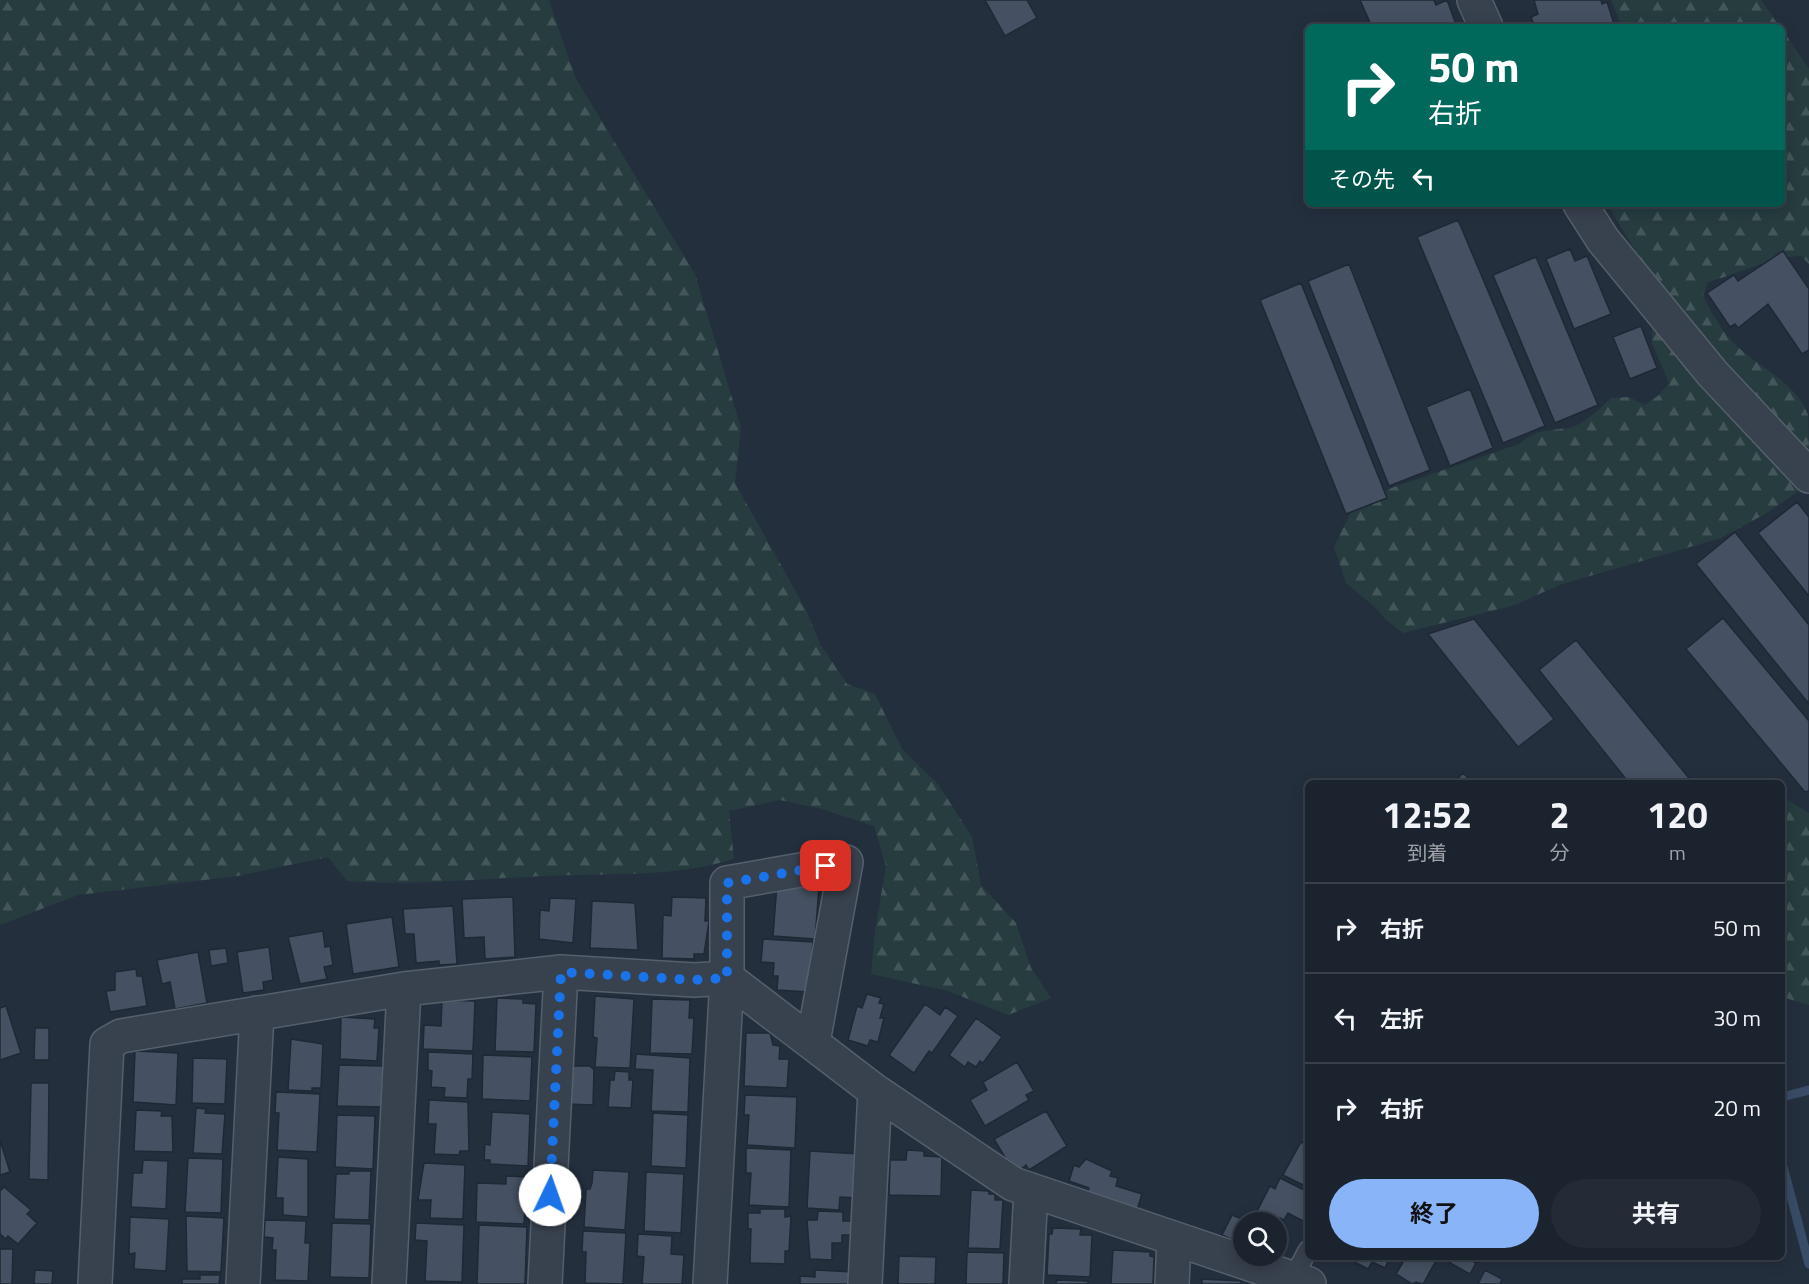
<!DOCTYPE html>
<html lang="ja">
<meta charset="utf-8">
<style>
:root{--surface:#1b232e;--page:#242b36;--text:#f1f3f6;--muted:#a0a4aa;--line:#39404a;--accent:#8ab4f8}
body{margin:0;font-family:"Titillium Web","Noto Sans JP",sans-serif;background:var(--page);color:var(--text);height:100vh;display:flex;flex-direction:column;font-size:22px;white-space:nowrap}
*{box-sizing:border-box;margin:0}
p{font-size:20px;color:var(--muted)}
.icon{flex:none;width:33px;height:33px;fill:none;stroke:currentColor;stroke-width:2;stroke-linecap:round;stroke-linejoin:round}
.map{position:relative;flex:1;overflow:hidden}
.details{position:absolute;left:1305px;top:780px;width:480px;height:480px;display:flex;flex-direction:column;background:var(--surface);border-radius:9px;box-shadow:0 3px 15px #0003,0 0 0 2px var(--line)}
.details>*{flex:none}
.guide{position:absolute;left:1305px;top:24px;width:480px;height:183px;border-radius:9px;box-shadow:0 3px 15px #0003,0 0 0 2px var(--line);background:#00695c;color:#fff;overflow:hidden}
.fabs{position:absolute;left:1233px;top:1212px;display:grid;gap:12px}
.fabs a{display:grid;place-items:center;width:54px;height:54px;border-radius:50%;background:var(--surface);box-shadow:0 3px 15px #0003,0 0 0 2px var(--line);font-size:30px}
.pin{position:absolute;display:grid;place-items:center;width:51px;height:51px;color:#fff;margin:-26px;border-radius:12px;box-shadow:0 3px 9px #0006}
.me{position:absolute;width:66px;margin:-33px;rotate:3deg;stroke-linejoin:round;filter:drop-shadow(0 0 4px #0008)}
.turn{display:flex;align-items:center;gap:21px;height:126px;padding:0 24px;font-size:27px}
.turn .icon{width:78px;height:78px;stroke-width:2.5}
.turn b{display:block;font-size:42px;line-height:51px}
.then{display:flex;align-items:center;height:57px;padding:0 24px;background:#0003;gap:12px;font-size:22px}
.eta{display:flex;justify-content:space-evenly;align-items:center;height:102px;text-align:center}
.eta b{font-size:36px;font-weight:700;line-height:42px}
.cta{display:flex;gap:12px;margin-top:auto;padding:12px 24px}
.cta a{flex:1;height:69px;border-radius:36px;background:var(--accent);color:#111;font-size:24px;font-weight:700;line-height:69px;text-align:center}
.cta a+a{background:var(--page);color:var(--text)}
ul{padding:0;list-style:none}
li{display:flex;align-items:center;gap:18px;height:90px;padding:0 24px;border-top:2px solid var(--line)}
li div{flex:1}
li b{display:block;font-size:22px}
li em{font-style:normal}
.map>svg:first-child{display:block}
.forest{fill:url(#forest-firs)}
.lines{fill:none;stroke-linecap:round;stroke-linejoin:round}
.stream{stroke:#394c67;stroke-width:9}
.building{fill:#455162;stroke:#1f2835;stroke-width:1.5}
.service-casing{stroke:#565f6c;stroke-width:21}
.minor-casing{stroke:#565f6c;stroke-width:36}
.service{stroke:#38414e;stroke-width:18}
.minor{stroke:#38414e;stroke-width:33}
.route{stroke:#1a73e8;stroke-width:10;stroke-dasharray:0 18}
</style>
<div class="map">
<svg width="1809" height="1284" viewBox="0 0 1809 1284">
<defs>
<pattern id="forest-firs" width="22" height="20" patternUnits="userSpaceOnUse" patternTransform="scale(1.5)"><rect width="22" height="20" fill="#263c3f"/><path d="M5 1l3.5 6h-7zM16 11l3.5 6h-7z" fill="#435659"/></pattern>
</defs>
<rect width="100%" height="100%" fill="#242f3e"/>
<path class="forest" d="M0,0H549L575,77L695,274L741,428L735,483L806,610L820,644L847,684L875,694L902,749L938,784L972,837L981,885L1016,923L1031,968L1051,998L1008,1015L948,991L871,974L875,930L886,866L874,826L822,809L780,800L729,811L734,859C672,878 608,873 544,876C479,879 413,886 347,881L328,857L238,876L78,895L0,925Z
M1611,0H1761L1780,27H1622Z
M1782,29L1809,69V264L1801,256C1770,257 1739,274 1708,282L1703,295C1711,312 1720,328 1733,342C1757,368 1794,379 1808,415C1809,429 1809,467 1809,484L1765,514L1721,538L1559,585L1515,605L1403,633L1385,619L1376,608L1346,583L1334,547L1354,506L1394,487L1519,444C1538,429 1546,431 1568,428C1582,426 1601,408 1611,398L1629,397L1645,405L1659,395L1669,383L1652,343V278L1607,204H1782Z
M1782,797L1809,813V1005L1782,997Z"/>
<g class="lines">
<path class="stream" d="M1782,1097L1809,1090
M1782,1163L1809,1264"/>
</g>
<path class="building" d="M985,0H1027L1037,18L1005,36Z
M1360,0H1434L1436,5L1447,0L1457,27H1372Z
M1534,0H1601L1602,4L1607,2L1615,27H1535L1531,17L1538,14Z
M1458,220L1545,426L1503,443L1417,237Z
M1570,249L1575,261L1587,256L1611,314L1574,329L1546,259Z
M1783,251L1809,289V350L1802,354L1768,304L1738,328L1735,324L1730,327L1707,293L1734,275L1738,281Z
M1536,257L1598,405L1555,423L1493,275Z
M1349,264L1430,470L1389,486L1308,281Z
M1301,283L1387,498L1346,514L1260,300Z
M1641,326L1657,368L1630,379L1613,337Z
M1470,389L1493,448L1450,466L1426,407Z
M1797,502L1809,517V596L1758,533Z
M1735,532L1809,625V704L1696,564Z
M1723,618L1809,721V791L1805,792L1686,649Z
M1474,619L1554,719L1518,747L1428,634Z
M1576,640L1693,783H1629L1539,670Z
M1463,773L1473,783H1453Z
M777,884L819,887L815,939L773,936Z
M513,897L515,957L485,959L484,937L464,938L462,899Z
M672,897L706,898L705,921H709L704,954H694V959L662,958L663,915L671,916Z
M550,898L576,899L573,943L539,939L540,910L549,911Z
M592,901L635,903L638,950L590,948Z
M453,906L457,964L439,965V961L416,963L414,934H405L403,909Z
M392,917L399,967L353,974L346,924Z
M323,931L325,947L330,946L333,965L324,967L327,979L300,984L288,937Z
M763,939L813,942L809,992L777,990L778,976H773L774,963L761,962Z
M269,947L273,980L263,982L264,990L243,993L237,952Z
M226,948L228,963L211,966L209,950Z
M198,952L207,1003L175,1009L170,982L162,984L157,960Z
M136,969L137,976H142L147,1006L110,1012L106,991L115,990V972Z
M867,994L881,998L879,1003L884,1004L880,1018H884L878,1042L870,1040L868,1046L848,1040L857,1006L862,1008Z
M595,996L634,999L630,1068L595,1067L597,1038L593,1037Z
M497,998L523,999V1003L536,1004L534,1052L495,1051Z
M652,999L690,1000L689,1018H694L692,1054L650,1053Z
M442,1000L475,1001L473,1051L423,1049L424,1025L441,1026Z
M925,1004L940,1015L945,1007L958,1016L932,1053L929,1051L914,1073L889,1055Z
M6,1006L21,1053L0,1060V1008Z
M341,1017L375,1019L374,1028H379L377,1061L340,1059Z
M976,1018L1002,1037L983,1063L980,1061L976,1067L968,1062L965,1067L949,1055Z
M35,1028H49V1060H34Z
M746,1033H770L773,1045L780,1046L779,1059H789L787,1088L744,1086Z
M291,1039L323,1044L321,1088H312V1091L288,1090Z
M135,1051L178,1053L176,1105L133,1102Z
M428,1052L473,1054L472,1079H468L467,1098L444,1097L445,1088L431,1087L432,1071L428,1070Z
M636,1054L690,1058L688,1112L651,1111L653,1070L635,1069Z
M483,1055L532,1057L530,1101L482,1099Z
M193,1058L227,1059L225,1104L192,1103Z
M1017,1062L1034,1091L1026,1095L1029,1100L985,1126L970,1100L987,1090L983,1082Z
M339,1065L383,1066L382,1107L337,1106Z
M568,1066H590L594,1070L593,1105L566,1104Z
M615,1071L629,1072V1080H633L631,1108L608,1107L610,1080H614Z
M31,1083H49L48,1180L29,1179Z
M276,1092L320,1094L317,1152L277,1150L279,1113H275Z
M745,1095L797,1097L795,1148L747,1145L749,1115H744Z
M429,1100L468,1102L469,1151H460L459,1155L434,1154L436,1124H428Z
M196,1108L206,1109L205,1113L225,1114L222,1154L193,1153Z
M136,1110L162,1111L161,1116H172L173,1152L134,1151Z
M1046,1111L1067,1146L1029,1170L1026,1165L1021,1169L1009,1164L994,1139Z
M492,1112L530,1114L528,1166L490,1164V1160H484L485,1144L490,1145Z
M653,1113L688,1115L686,1168L651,1166Z
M337,1115L375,1116L373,1169L335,1167Z
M1308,1139V1179L1305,1186L1283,1175L1301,1142L1305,1144Z
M0,1140L10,1172L0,1175Z
M746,1148L791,1150L789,1207L749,1205L751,1173H746Z
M907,1150L924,1151V1156L942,1157L941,1196L889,1195L890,1160H906Z
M810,1151L860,1154L858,1198L840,1197L839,1210L807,1208Z
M278,1157L308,1159V1217L283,1215V1198H276Z
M188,1158L223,1159L221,1213L185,1212Z
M1086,1159L1112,1171L1110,1176L1118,1178L1116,1186L1142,1194L1137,1210L1087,1193L1089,1188L1069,1181L1074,1165L1079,1167Z
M143,1160L168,1161L166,1209L131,1207L133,1173H142Z
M424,1163L465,1165L463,1219L430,1218L431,1200H418Z
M593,1170L629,1172L625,1230L584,1227L586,1189H590L592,1183Z
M349,1171H371L369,1220L334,1219L336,1174H349Z
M646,1172L684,1174L681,1233L644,1231Z
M506,1176L527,1177L524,1224L476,1222L477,1183L506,1184Z
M1280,1178L1308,1192V1212L1303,1221L1288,1213L1284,1220L1280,1218L1276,1225V1222H1260L1253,1219L1270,1186L1275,1189Z
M4,1187L31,1210L27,1214L37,1223L18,1244L8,1236L6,1239L0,1234V1191Z
M971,1190L989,1191V1194H995V1200H1003L1000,1249L968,1248Z
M760,1209H785V1217L791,1216L789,1251H785V1264L750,1263L751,1229H748V1213H760Z
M818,1211L843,1212V1221H854L853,1235H842V1243H832V1260L810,1259L807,1220H817Z
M1232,1215L1249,1222H1244V1245L1222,1235Z
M186,1216L224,1218L221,1272L187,1271Z
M130,1217L169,1219L166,1271L134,1269L135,1253L129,1254Z
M265,1220L306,1221L305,1243H310L308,1281L275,1280L276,1250H272L273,1238L264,1237Z
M332,1223L371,1224L369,1278L330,1277Z
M416,1223L464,1225L462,1282L425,1281L427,1241L415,1240Z
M479,1225L527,1227L525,1284H477Z
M1053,1228L1081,1229L1080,1235H1092L1090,1277L1047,1275L1049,1234H1052Z
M583,1231L626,1233L623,1284L585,1283L586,1252H582Z
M638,1234L672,1236L671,1254L684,1255L682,1284H642L644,1257L637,1256Z
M0,1249H13L12,1284H0Z
M1113,1250L1150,1252V1256L1154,1257L1153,1284H1111Z
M967,1252L1004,1253L1003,1284H966Z
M899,1256L936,1257L935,1284H898Z
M1345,1257H1390L1385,1268L1372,1262L1368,1269Z
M1406,1257H1438L1423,1284L1416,1282L1412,1284L1396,1274Z
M1453,1257H1466L1476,1263L1470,1274L1450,1263Z
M35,1270L53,1271L52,1284H34Z
M815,1270L854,1272V1284H800V1276L815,1277Z
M1485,1270L1502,1279L1500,1284H1478Z
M200,1275H220L219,1284H182V1279H200Z
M1202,1279L1241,1281V1284H1202Z
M1057,1280L1088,1281V1284H1056Z"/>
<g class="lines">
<defs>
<path id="service" d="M1293,1278L1308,1250"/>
<path id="minor" d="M1474,0L1486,27
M1580,204L1603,240L1713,374L1809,476
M95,1284L107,1044L121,1036L404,989L561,972L694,980L727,978L875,1091L1013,1184L1309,1284
M243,1284L257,1013
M389,1284L404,989
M545,1284L561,972
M710,1284L727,978V883L846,862L813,1042
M865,1284L875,1091
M1026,1284L1031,1190
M1172,1284L1174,1240"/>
</defs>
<use href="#service" class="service-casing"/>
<use href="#minor" class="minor-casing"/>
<use href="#service" class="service"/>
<use href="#minor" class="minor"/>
</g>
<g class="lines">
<path class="route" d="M550,1195L561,972L694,980L727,978V883L826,866"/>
</g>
</svg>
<div class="fabs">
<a><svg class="icon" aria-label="search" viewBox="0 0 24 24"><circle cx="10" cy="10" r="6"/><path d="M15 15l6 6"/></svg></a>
</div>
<div class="pin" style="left:826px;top:866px;background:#d93025"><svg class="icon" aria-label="arrive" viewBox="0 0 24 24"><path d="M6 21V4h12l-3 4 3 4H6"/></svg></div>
<svg class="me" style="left:550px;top:1195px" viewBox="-20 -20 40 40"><circle r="19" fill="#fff"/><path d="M0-13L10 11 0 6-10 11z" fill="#1a73e8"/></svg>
<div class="guide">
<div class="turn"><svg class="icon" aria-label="right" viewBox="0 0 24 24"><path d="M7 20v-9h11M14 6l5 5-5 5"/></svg><div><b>50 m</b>右折</div></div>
<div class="then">その先<svg class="icon" aria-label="left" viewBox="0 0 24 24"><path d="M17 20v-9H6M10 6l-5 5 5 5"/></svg></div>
</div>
<section class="details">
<div class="eta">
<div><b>12:52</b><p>到着</p></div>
<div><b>2</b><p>分</p></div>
<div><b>120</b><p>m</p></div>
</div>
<ul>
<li><svg class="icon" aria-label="right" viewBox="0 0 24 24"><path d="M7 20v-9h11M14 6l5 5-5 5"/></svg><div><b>右折</b></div><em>50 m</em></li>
<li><svg class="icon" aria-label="left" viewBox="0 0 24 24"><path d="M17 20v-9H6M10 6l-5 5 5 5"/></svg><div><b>左折</b></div><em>30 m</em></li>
<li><svg class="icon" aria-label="right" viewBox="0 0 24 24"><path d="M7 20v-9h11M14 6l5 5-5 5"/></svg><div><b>右折</b></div><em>20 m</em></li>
</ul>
<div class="cta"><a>終了</a><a>共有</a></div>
</section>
</div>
